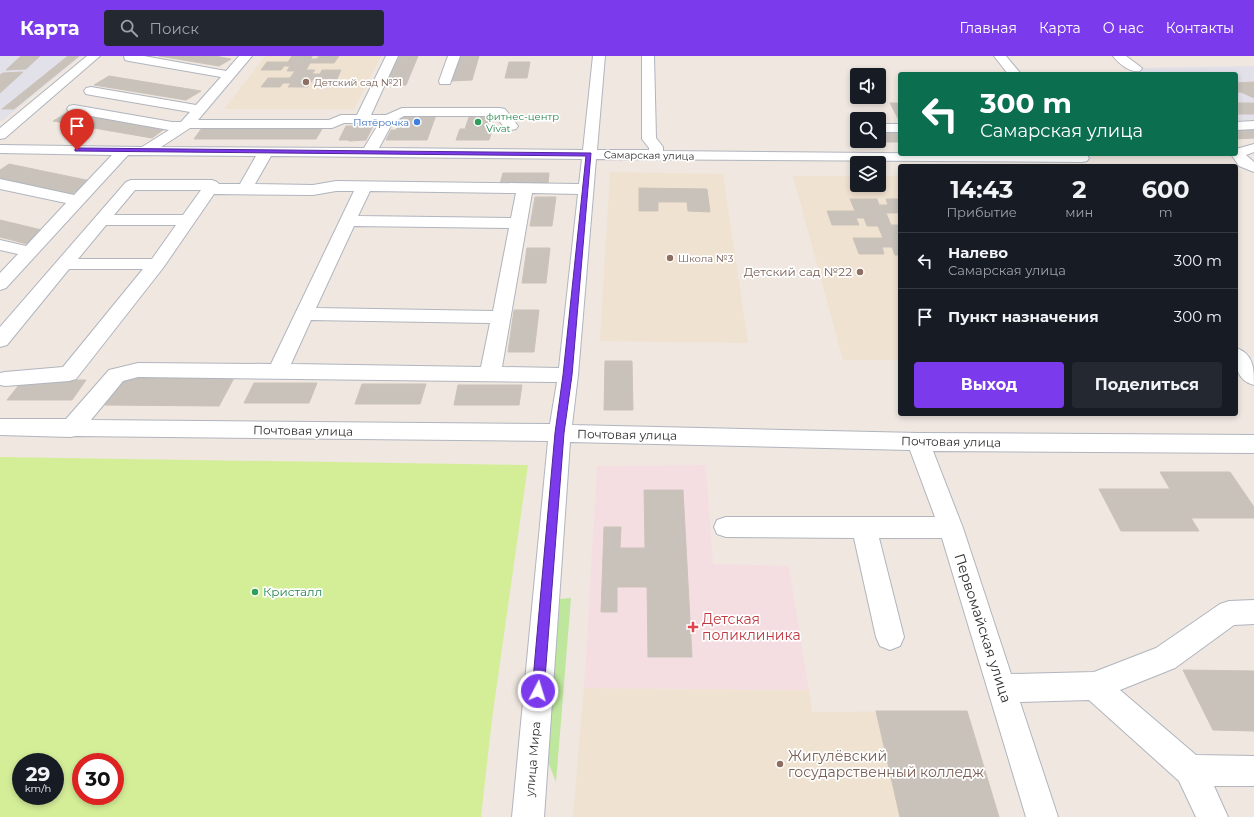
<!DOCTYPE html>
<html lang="ru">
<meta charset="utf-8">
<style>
:root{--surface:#171b24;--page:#242831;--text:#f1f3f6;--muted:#9ea1a6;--line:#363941;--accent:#7c3aed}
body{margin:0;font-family:Montserrat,sans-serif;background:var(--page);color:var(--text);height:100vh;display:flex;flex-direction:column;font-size:15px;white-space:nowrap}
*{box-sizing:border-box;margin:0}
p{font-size:13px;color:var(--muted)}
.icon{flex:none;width:22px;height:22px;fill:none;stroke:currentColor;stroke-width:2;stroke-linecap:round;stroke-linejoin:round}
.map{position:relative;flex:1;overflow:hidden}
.details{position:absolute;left:898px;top:108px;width:340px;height:252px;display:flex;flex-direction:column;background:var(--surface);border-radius:4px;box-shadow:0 2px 6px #0003}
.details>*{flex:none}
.guide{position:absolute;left:898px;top:16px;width:340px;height:84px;border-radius:4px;box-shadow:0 2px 6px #0003;background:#0b6e4f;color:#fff;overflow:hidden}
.tools{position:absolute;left:850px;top:12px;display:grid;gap:8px}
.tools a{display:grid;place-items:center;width:36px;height:36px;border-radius:4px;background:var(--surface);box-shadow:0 2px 6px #0003;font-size:20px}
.speed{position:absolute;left:12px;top:697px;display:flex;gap:8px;font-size:20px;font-weight:700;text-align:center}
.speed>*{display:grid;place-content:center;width:52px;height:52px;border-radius:50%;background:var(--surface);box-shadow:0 2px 6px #0003;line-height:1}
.speed small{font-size:10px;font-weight:400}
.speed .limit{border:6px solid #d22;background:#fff;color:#111}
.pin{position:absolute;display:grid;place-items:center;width:34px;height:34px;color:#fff;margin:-41px -17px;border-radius:50% 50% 50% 0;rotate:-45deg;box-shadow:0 0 4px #0007}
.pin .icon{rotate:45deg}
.me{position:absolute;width:44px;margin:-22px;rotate:5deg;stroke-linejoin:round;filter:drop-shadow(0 0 3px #0008)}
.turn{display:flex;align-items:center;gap:14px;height:84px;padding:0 16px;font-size:18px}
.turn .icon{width:52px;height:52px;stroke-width:2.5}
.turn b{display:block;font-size:28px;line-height:34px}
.eta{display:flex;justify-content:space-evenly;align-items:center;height:68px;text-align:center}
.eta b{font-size:24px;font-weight:700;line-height:28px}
.button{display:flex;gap:8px;margin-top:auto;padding:8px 16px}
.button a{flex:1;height:46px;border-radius:4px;background:var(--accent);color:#fff;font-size:16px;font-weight:700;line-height:46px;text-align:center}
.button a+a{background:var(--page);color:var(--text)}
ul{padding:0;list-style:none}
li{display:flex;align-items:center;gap:12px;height:56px;padding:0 16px;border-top:1px solid var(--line)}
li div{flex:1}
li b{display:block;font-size:15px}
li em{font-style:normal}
header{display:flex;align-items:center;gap:24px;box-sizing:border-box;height:56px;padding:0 20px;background:var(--accent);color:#fff}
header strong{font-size:19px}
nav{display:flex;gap:22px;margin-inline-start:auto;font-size:14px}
.search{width:280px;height:36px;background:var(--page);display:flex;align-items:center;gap:10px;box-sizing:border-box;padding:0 14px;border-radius:4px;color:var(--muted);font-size:15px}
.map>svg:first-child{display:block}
.industrial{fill:#e2e0e8}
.education{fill:#f0e2d0}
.medical{fill:#f5dee2}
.green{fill:#bee69c}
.pitch{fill:#d4ee98;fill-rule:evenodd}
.building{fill:#c8c2bb;stroke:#cbc3b9}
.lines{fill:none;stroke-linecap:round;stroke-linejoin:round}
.minor-casing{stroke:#b0b5be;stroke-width:2}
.minor{fill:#fff;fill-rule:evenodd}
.route{fill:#7c3aed;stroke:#51269a}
.education-dot{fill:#8d6e63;stroke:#fff;stroke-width:1.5}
.shop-dot{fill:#3f7fe0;stroke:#fff;stroke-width:1.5}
.leisure-dot{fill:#2e9e5b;stroke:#fff;stroke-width:1.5}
.health-dot{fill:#e0444e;stroke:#fff;stroke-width:1.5}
.labels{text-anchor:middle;stroke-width:3.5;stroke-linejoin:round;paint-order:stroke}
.far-education-label{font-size:10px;fill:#785e54;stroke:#fff;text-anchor:start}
.far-leisure-label{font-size:10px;fill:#27864d;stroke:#fff;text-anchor:start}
.far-shop-label{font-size:10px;fill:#366cbe;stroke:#fff;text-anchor:end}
.far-street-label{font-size:10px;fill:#2e2e2e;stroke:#fff}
.education-label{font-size:12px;fill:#785e54;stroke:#fff;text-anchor:end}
.street-label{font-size:12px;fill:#2e2e2e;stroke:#fff}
.leisure-label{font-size:12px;fill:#27864d;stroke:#fff;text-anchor:start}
.near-health-label{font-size:14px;fill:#be3a42;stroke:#fff;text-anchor:start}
.near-street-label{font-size:14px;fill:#2e2e2e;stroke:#fff}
.near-education-label{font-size:14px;fill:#785e54;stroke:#fff;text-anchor:start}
</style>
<header>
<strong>Карта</strong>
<div class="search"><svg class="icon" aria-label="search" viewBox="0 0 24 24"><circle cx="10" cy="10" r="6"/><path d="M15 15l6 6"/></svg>Поиск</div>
<nav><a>Главная</a><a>Карта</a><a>О нас</a><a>Контакты</a></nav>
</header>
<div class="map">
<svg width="1254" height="761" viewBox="0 0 1254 761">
<rect width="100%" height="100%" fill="#efe7e0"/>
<path class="industrial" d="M0,0H81L2,65H0Z
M1254,10V67H1236V18H1145L1136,12Z"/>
<path class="education" d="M265,0H381L354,53H224Z
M610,116L723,118L748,287L600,285Z
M793,120H857V129H879V120H900V304H843Z
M584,632L809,634L812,656L967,655L999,761H573Z"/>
<path class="medical" d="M706,409L713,508L789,510L809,634L584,632L597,410Z"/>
<path class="green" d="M571,542L556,726L547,703L560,543Z"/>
<path class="pitch" d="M0,401L528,409L492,663L481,761H0ZM21,706H55V740H21ZM81,706H115V740H81Z"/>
<path class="building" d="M21,0H40L26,13L6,14Z
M68,0H79L14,53H2Z
M159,0H215L231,3L219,10Z
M292,0H312L311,3H317L319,0H339L334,7H310L306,14H315L312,18H320L322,14H341L337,23H313L308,31H288L291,27H283L280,31H261L268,22H290L295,15H287L290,10H284L281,14H261L267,6H288Z
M399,0H418L406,29H385Z
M460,0H479L472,24L451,25Z
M509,6H530L527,22H505Z
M23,16L0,37V19L3,17Z
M109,20L201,35L186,44L94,29Z
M1254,26V42L1241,36H1236V27Z
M890,47H900V66Z
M1236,47H1254V58H1236Z
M70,55L167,71L152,82L53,65Z
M470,58H491L487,74H492L489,84H456L460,73H465Z
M403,59H436L427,84H386L391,74H396Z
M346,70H373L366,84L349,85V84H339Z
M202,72L322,73L316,83H194Z
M1236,73H1254V82L1236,83Z
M879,75H900V86H872L879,85Z
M9,108L91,125L72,138L0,123V114Z
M503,117H549L548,128H500Z
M639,132L707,133L710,156L688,155L687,146H658V155H639Z
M535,141H556L552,170H530Z
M850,143H877L879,149H888L886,143H900V157H886L891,169H900V199H895L892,191H882L884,198H859L853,182H883L878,170H867L864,162H856L859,169H832L827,155H855Z
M0,164L46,175L27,188L0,181Z
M527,192H550L546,227H522Z
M514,254H539L534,296H508Z
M605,305H632L633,354H604Z
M121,321L234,322L219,350L103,349Z
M23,324H86L72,344H7Z
M254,327H317L309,347H244Z
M362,328H426L420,348H355Z
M458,329H522L519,349H454Z
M1160,416H1230L1254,451V462H1191L1199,475H1121L1099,433H1170Z
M644,434H683L692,601H648L647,531H617V556H601L604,471H621L620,492H645Z
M1183,614L1254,615V675L1213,674Z
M876,655H967L999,761H900Z"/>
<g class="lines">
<defs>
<path id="minor" d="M87,0H100L5,82L0,83V72Z
M124,0H144L226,15L239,0H252L198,64H329L341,59H357L386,0H398L371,59H386L402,52H500L505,53L518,70L516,73C505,76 502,68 496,60H404L393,66L379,92L583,94L593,0H605L597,94H649V92L642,83V0H654L656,82L663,91V95L1087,99L1089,102L1087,105L1082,106L596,103L578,319L572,369L918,377L1254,379V397L933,395L963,472L1011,618L1094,616L1156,592L1220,548L1229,545L1254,544V568L1234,569L1175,612L1120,634L1196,699L1254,700V730H1214L1228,761H1196L1179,725L1089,644L1020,646L1058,761H1026L942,482H879L904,581L900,590L890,594L880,590L876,581L854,482L726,481L717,478L714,471L717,464L726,461H935L910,394L570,386L544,761H512L548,385L75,380L71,381L0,379V363H66L109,314L138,307L271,308L354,135H336L313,139L214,138L163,212L76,323L69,325L5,330L0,329V317L5,316L63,311L143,213H69L7,289L0,291V271L126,126L131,124H212L217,126L219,128H240L256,100L128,99L6,232L0,234V217L18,198L0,194V184L26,190L66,147L0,133V123L74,139L112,99L0,97V89L142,91L169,74L74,57L69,56L67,53L69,50L74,49L172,66H181L190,56L91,39L86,38L84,35L86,32L91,31L196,49L221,21L129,5L125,4ZM344,67H379L364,92L161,91L190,72H332ZM271,100L582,103L579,128L336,125L313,129L255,128ZM135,134H201L183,159H114ZM370,135L516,137L511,162L358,160ZM532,137L578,138L559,312L502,311ZM106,169H176L152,203H78ZM354,170L509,172L493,255L316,252ZM311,264L490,267L481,311L291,308ZM138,321L557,326L550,368L91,364L123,325Z
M448,0H460L451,25L450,28H440L439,25Z
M994,0H1006L1021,18H1008Z
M1113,0H1126L1142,12L1140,15C1130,17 1119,8 1113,0Z
M1254,65V73L1236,74V66Z
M879,68H900V76H879Z
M1254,88V96L1246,99L1254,106V116L1239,110L1231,98H1236V93Z
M1236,292C1254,298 1254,313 1254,329C1235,324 1236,308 1236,292Z"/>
</defs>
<use href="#minor" class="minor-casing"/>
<use href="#minor" class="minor"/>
</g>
<path class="route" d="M77,92L591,97L572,319L564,377L544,635L542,639L538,641L534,639L532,635L555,377L563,319L586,100L75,95V93Z"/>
<g class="education-dot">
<circle cx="306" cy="26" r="4"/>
<circle cx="670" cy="202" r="4"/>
<circle cx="860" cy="216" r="4"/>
<circle cx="780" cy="708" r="4"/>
</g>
<circle class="shop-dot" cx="417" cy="66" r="4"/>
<g class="leisure-dot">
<circle cx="478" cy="66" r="4"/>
<circle cx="255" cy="536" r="4"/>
</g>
<path class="health-dot" d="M691 565h4v4h4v4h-4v4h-4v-4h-4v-4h4z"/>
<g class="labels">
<g class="far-education-label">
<text x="314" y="30">Детский сад №21</text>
<text x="678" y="206">Школа №3</text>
</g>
<g class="far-leisure-label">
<text x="486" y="64">фитнес-центр<tspan x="486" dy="12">Vivat</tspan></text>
</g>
<g class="far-shop-label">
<text x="409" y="70">Пятёрочка</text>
</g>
<g class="far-street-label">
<text transform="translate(649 99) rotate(1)" y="4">Самарская улица</text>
</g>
<g class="education-label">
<text x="852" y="220">Детский сад №22</text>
</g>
<g class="street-label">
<text transform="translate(303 375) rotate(1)" y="4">Почтовая улица</text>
<text transform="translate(627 379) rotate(1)" y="4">Почтовая улица</text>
<text transform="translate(951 386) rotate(1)" y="4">Почтовая улица</text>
<text transform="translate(533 703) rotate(-85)" y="4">улица Мира</text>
</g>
<g class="leisure-label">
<text x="263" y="540">Кристалл</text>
</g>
<g class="near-health-label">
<text x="702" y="568">Детская<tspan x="702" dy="16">поликлиника</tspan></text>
</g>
<g class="near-street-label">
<text transform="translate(983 572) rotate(72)" y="5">Первомайская улица</text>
</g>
<g class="near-education-label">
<text x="788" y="705">Жигулёвский<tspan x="788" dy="16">государственный колледж</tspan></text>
</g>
</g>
</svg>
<div class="tools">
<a><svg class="icon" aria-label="sound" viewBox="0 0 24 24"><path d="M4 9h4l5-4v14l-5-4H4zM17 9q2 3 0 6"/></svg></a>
<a><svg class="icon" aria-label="search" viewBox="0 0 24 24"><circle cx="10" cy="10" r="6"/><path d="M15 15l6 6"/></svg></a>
<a><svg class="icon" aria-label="layers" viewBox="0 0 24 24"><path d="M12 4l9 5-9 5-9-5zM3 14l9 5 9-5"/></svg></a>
</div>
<div class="speed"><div>29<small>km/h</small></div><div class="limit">30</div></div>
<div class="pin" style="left:77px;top:94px;background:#d93025"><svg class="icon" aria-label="arrive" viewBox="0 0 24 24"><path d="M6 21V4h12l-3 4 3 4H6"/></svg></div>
<svg class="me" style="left:538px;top:635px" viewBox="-20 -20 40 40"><circle r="17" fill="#7c3aed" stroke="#fff" stroke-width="3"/><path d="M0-11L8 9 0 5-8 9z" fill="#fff"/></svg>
<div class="guide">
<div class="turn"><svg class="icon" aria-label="left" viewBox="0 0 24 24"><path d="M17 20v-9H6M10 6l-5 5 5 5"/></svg><div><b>300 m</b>Самарская улица</div></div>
</div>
<section class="details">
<div class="eta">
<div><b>14:43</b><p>Прибытие</p></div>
<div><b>2</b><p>мин</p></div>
<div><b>600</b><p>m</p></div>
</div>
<ul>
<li><svg class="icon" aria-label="left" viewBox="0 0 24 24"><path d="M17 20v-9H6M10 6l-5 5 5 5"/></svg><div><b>Налево</b><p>Самарская улица</p></div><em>300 m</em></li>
<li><svg class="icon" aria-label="arrive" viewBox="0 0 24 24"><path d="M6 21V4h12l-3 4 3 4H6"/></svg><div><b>Пункт назначения</b></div><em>300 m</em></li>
</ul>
<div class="button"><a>Выход</a><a>Поделиться</a></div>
</section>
</div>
